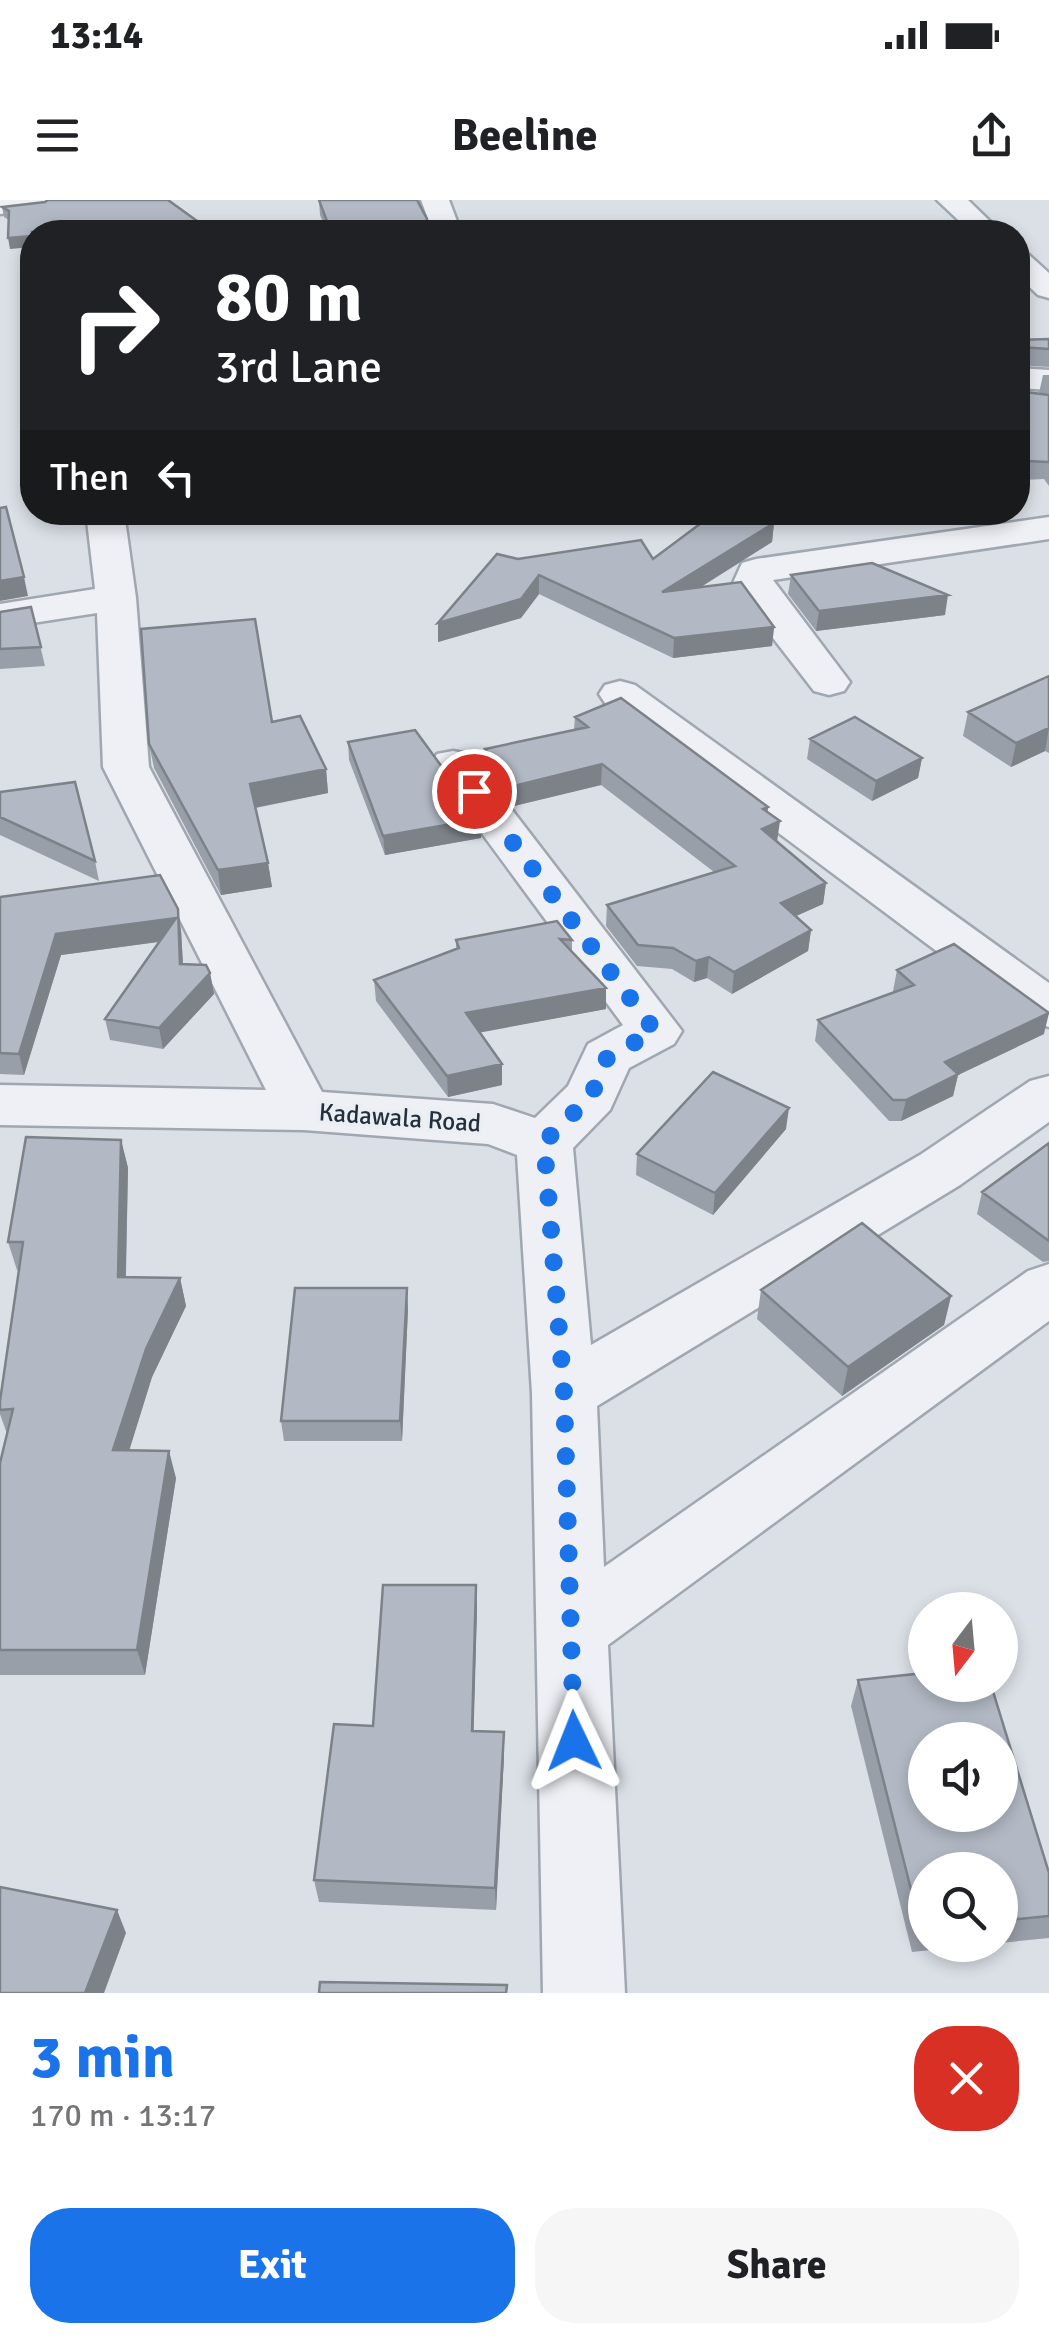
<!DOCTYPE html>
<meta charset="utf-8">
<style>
:root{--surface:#fff;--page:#f6f6f6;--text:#202124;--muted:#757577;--accent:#1a73e8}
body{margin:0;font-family:Signika,sans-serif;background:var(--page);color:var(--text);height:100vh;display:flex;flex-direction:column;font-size:38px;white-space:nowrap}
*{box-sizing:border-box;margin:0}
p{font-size:32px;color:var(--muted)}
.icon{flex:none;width:55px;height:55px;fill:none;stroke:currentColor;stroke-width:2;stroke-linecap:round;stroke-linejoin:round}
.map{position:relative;height:1793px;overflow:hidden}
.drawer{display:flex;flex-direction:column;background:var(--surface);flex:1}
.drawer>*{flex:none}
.top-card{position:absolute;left:20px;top:20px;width:1010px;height:305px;border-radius:40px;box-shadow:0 5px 15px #0003;background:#202124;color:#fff;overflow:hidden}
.needle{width:65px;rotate:196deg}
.fabs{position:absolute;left:908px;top:1392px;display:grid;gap:20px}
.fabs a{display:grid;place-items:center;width:110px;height:110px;border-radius:50%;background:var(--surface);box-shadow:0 5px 15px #0003;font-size:50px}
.pin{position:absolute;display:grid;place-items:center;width:85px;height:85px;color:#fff;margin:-42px;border:5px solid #fff;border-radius:50%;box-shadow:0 2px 10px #0007}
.me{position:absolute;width:110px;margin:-55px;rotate:358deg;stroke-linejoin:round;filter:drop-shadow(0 0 8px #0008)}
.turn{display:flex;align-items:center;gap:35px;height:210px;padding:0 30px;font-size:45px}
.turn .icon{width:130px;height:130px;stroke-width:2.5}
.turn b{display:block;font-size:70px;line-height:85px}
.then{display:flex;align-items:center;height:95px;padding:0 30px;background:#0003;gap:20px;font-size:38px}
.round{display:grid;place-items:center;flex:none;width:105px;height:105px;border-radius:40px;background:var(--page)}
.head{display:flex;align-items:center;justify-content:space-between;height:170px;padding:0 30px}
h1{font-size:60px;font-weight:700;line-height:75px;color:var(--accent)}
.action{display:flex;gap:20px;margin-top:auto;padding:20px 30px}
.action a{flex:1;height:115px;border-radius:40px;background:var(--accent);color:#fff;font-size:40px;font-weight:700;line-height:115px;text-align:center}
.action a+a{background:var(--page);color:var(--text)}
.status{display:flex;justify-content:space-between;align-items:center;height:70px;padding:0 50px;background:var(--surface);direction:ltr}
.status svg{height:28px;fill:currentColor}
header{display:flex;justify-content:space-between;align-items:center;height:130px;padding:0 30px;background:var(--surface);font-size:45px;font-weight:700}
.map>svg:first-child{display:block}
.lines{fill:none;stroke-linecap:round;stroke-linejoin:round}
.minor-casing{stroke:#a0a7b1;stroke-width:5}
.minor{fill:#eef0f5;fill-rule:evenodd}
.wall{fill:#999fa9}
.shaded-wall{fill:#7d8289}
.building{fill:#b2b9c4;stroke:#7d8289;stroke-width:2.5;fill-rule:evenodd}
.route{stroke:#1a73e8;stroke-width:18;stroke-dasharray:0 32.4}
.labels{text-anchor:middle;stroke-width:8;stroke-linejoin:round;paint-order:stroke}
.street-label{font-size:25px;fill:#242e3d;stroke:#eaeff4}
</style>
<div class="status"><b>13:14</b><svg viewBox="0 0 49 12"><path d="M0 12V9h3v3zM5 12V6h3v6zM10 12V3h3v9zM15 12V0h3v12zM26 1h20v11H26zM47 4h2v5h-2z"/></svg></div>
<header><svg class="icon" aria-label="menu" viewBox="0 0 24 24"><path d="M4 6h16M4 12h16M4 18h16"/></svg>Beeline<svg class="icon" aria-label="share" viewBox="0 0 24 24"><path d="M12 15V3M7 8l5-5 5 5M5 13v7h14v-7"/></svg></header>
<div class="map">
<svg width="1049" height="1793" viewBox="0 0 1049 1793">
<rect width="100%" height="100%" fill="#dbe0e7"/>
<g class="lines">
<defs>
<path id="minor" d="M0,0H60L46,8L0,14Z
M421,0H449L461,32H433Z
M937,0H968L1001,32H971Z
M1018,51L1028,54L1049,73V98L1038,95L1018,76Z
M1018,168L1049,170V190L1018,188Z
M86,312H124L136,398L149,567L322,892L493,904L535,918L568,886L588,844L623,825L431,564L437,554L453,551L469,554L682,831L674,844L629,868L610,910L573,948L591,1145L920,955L1030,881L1049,876V922L960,985L597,1206L604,1367L1028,1071L1049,1064V1121L608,1445L625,1793H543L532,1193L517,955L488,944L304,930L0,925V885L266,890L103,567L97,413L0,428V404L95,389Z
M1049,317V339L773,380L850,482L844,491L829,495L814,491L732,385L742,363L756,359Z
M620,481L635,485L1049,783V827L1030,821L605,503L599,494L605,485Z"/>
</defs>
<use href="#minor" class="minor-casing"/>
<use href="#minor" class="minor"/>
</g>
<path class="wall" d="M319,0L427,19V32H327L320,15Z
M2,7L204,26L205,32H32L10,49L9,20L4,17Z
M1049,139V167L1018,165V140Z
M1043,175H1049V286L1044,279L1022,280L1018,272V191L1039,193Z
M774,323L772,342L701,387L774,427L772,446L673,458L539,394L521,418L438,442V423L518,359H653Z
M791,375L945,415L816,431L788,394Z
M31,407L45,466L0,469V412Z
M1049,476V553L1045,551L1011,567L963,536L968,512Z
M575,517L768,607L767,612L777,642L826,683L823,704L796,716L811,730L808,751L732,794L707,778L694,782L672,769L637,766L606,726L607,705L714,672L601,585L514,606L486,569L485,549L574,530Z
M272,522L326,569L328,593L256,608L268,663L272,687L221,695L154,568L149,544Z
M810,539L922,558L918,578L872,601L807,559Z
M348,542L480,619L481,638L385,655L349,560Z
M0,592L95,661L99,681L0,635Z
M0,697L181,730L183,764L210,773L214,794L163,849L110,840L105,819L159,742L61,755L24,875L0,874Z
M557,721L572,740V751L606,788V809L479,832L502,864V885L448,897L376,801L374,780L456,748V740Z
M897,770L1044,834L958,875L953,896L901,921H889L815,841L818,820L894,792L893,791Z
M786,929L713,1015L636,975L637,954Z
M121,940L128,968L126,1077L180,1078L186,1106L152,1177L129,1250L176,1278L145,1475H0V1263L7,1234L0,1214V1201L19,1070H17L8,1042Z
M1049,943V1061L1043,1062L977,1014L982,992Z
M761,1090L951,1096L944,1125L842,1196L757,1119Z
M408,1109L402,1241H284L281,1221Z
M476,1385L477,1410L473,1531L504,1532V1556L496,1710L319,1702L314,1680L373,1526Z
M858,1480L1049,1716V1738L1000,1743V1670H925V1745H980L912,1752L851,1506Z"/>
<path class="shaded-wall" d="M117,29L118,32H80Z
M32,36V47L10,49L8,38Z
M774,323L772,342L661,412L662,392Z
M539,375V394L521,418L438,442V423Z
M24,377L28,396L0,401V381Z
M948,395L945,415L816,431L819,411Z
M774,427L772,446L673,458L674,438Z
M1049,528L1045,551L1011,567L1016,543Z
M922,558L918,578L872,601L876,581Z
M602,564L601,585L514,606V586Z
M326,569L328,593L253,608L250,584Z
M768,607L766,628L780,621L777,642L760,650L763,609Z
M480,619L481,638L385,655L383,636Z
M268,663L272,687L221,695L218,670Z
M826,683L823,704L778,724L781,703Z
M178,709L181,730L184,785L180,764L179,739L61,755L24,875L19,854L56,734Z
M811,730L808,751L732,794L734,772Z
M709,757L707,778L694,782L696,761Z
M210,773L214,794L163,849L159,828Z
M606,788V809L467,835L466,813Z
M1049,813L1044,834L958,875L953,896L901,921L906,900L945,862Z
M502,864V885L448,897L447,876Z
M789,908L786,929L713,1015L715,993Z
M121,940L128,968L125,1105L118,1077Z
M180,1078L186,1106L152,1177L121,1277L113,1250L146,1149Z
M407,1088L408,1109L402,1241L400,1221Z
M951,1096L944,1125L842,1196L848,1167Z
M169,1251L176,1278L145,1475L137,1450Z
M476,1385L477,1410L473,1554L472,1531Z
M504,1532V1556L496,1710L495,1688Z
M117,1710L126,1733L104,1793H85Z"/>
<path class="building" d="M48,0H168L204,26L117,25V29L80,32H32V36L8,38L9,11L2,7L45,2Z
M319,0H417L427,19L424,32H331Z
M1049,139V149L1020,147L1018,144V140Z
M1018,191L1049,195V262L1026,261L1018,248Z
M6,307L24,377L0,381V308Z
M716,312H748L774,323L662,392L741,382L774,427L674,438L539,375L521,399L438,423L497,354L518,359L641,340L653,359Z
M872,363L948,395L819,411L791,375Z
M31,407L41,447L0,449V412Z
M255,419L272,522L300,516L326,569L250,584L268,663L218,670L149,544L141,429Z
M1049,476V528L1016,543L968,512Z
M621,498L768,607L763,609L780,621L762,629L826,683L781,703L811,730L734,772L709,757L696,761L673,748L638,745L607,705L735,666L602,564L514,586L485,549L588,527L575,517Z
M855,517L922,558L876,581L810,539Z
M415,530L480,619L383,636L348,542Z
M75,582L95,661L0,617V592Z
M160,675L178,709L180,764L206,765L210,773L159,828L105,819L176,718L56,734L19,854L0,853V697Z
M557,721L572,740L560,739L606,788L466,813L502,864L447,876L374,780L459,748L456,740Z
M954,744L1049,813L945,862L958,874L906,900H893L818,820L914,785L897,770Z
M713,872L789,908L715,993L637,954Z
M26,937L121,940L118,1077L180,1078L146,1149L113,1250L169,1251L137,1450H0V1263L13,1209L0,1210V1201L23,1042H8Z
M1049,943V1041L982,992Z
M862,1023L951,1096L848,1167L761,1090Z
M295,1088H407L400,1221H281Z
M383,1385H476L472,1531L504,1532L495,1688L314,1680L334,1524L373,1526Z
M925,1473V1485H991L1049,1673V1716L1000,1721V1670H925V1729H921L858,1480ZM925,1540H1000V1615H925Z
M0,1687L117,1710L85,1793H0Z
M320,1782L507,1785L506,1793H319Z"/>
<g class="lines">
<path class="route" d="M474,591L655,831L607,858L591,896L544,942L564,1192L574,1541"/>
</g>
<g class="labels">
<g class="street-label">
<text transform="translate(400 917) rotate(4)" y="9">Kadawala Road</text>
</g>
</g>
</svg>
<div class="fabs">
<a><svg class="needle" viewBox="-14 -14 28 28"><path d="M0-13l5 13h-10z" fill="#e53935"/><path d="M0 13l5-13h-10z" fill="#757577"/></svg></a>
<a><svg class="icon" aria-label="sound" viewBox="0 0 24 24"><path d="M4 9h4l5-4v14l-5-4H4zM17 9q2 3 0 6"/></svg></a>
<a><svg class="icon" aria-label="search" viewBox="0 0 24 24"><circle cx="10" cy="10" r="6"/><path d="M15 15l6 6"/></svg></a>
</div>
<div class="pin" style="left:474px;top:591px;background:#d93025"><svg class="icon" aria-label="arrive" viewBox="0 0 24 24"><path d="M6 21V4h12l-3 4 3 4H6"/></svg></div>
<svg class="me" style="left:574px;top:1541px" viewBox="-20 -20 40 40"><path d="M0-17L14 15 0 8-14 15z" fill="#1a73e8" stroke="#fff" stroke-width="4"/></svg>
<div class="top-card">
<div class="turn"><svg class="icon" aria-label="right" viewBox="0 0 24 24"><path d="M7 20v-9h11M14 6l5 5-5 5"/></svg><div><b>80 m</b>3rd Lane</div></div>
<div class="then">Then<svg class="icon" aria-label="left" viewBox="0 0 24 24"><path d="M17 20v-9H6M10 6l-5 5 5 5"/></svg></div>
</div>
</div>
<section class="drawer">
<div class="head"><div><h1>3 min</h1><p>170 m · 13:17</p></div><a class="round" style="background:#d93025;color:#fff"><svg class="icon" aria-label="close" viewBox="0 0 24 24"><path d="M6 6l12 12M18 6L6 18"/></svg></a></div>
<div class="action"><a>Exit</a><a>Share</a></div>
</section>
